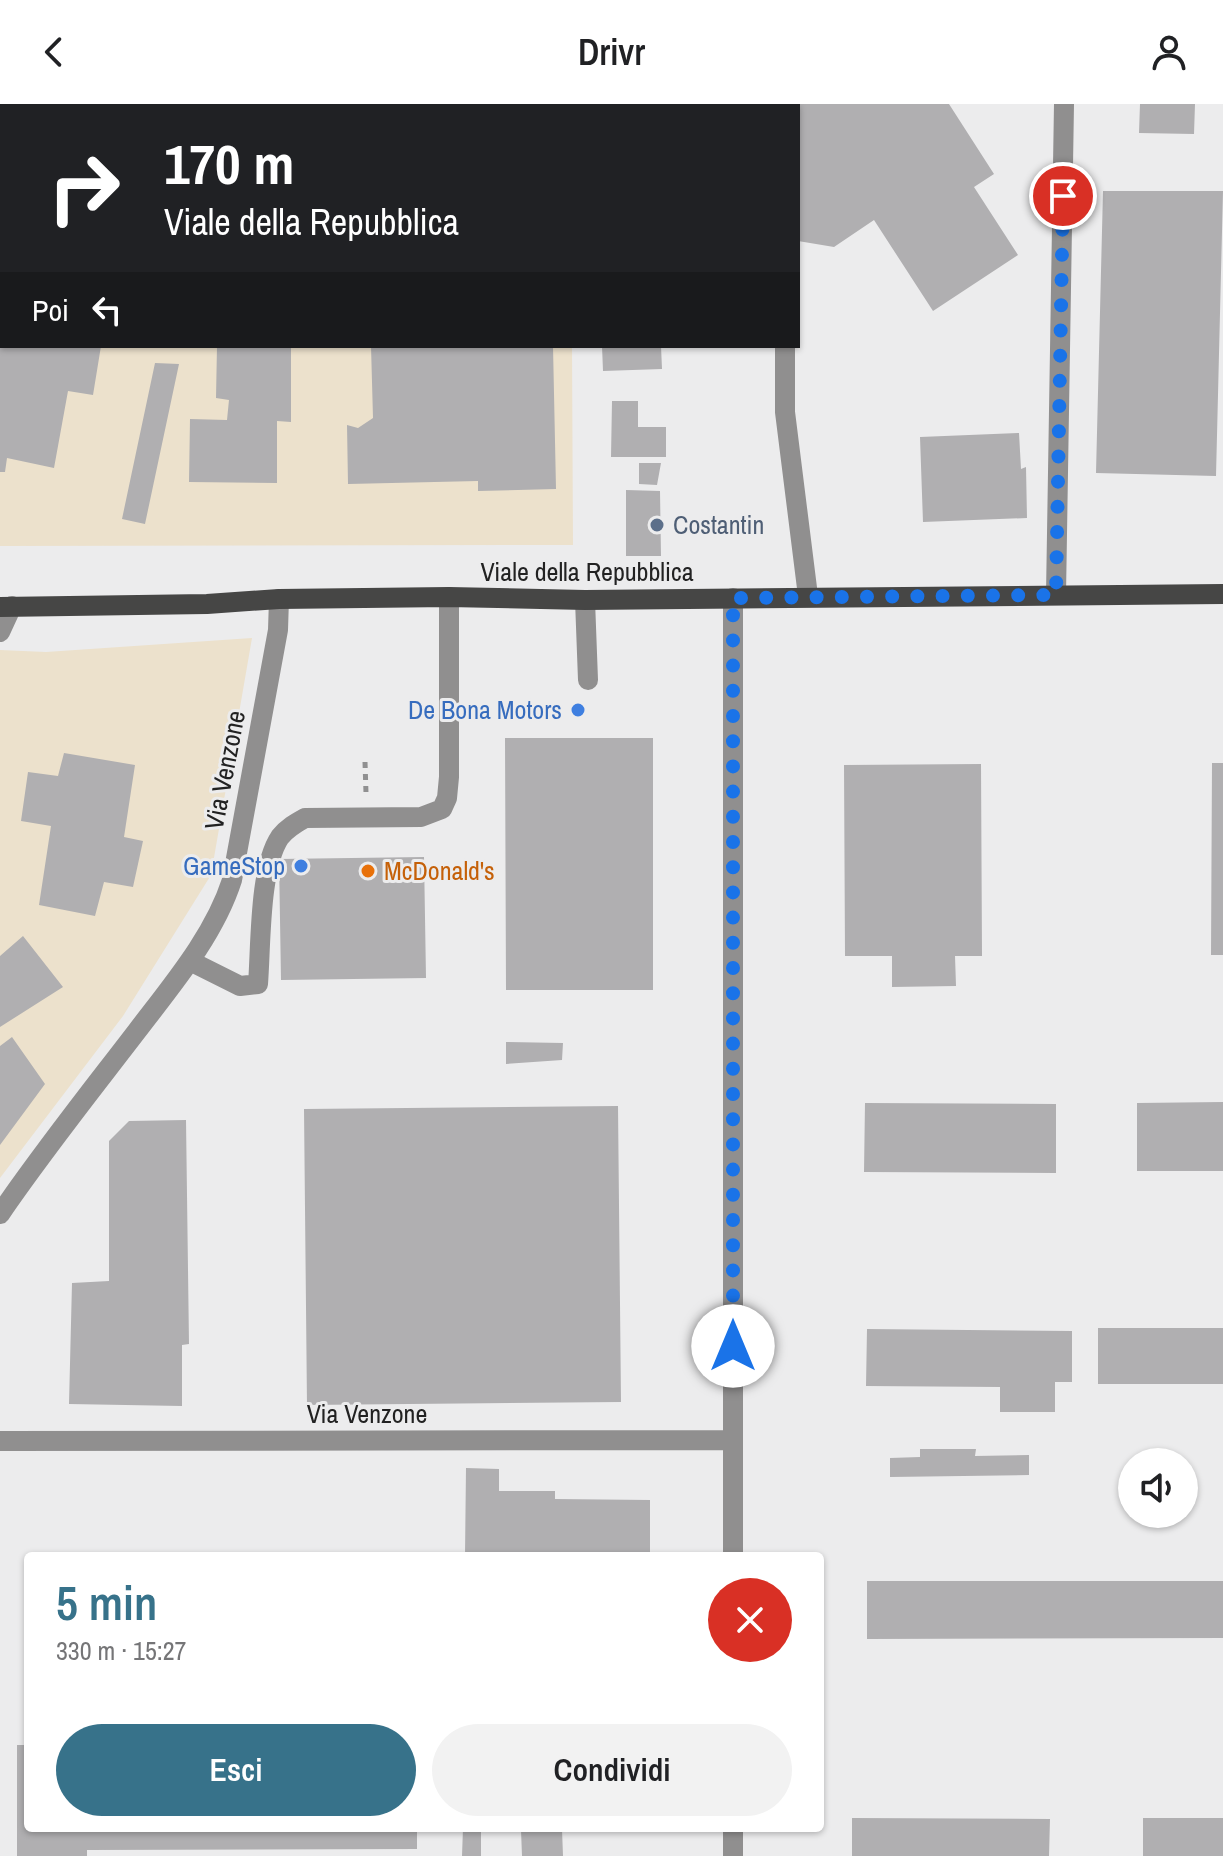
<!DOCTYPE html>
<html lang="it">
<meta charset="utf-8">
<style>
:root{--surface:#fff;--page:#f2f2f2;--text:#202124;--muted:#757577;--accent:#37728a}
body{margin:0;font-family:"Archivo Narrow",sans-serif;background:var(--page);color:var(--text);height:100vh;display:flex;flex-direction:column;font-size:30px;white-space:nowrap}
*{box-sizing:border-box;margin:0}
p{font-size:26px;color:var(--muted)}
.icon{flex:none;width:44px;height:44px;fill:none;stroke:currentColor;stroke-width:2;stroke-linecap:round;stroke-linejoin:round}
.map{position:relative;flex:1;overflow:hidden}
.sheet{position:absolute;left:24px;top:1448px;width:800px;height:280px;display:flex;flex-direction:column;background:var(--surface);border-radius:8px;box-shadow:0 2px 6px #0004}
.sheet>*{flex:none}
.hud{position:absolute;left:0px;top:0px;width:800px;height:244px;box-shadow:0 2px 6px #0004;background:#202124;color:#fff;overflow:hidden}
.tools{position:absolute;left:1118px;top:1344px;display:grid;gap:16px}
.tools a{display:grid;place-items:center;width:80px;height:80px;border-radius:50%;background:var(--surface);box-shadow:0 2px 6px #0004;font-size:40px}
.pin{position:absolute;display:grid;place-items:center;width:68px;height:68px;color:#fff;margin:-34px;border:4px solid #fff;border-radius:50%;box-shadow:0 2px 8px #0007}
.me{position:absolute;width:88px;margin:-44px;rotate:0deg;stroke-linejoin:round;filter:drop-shadow(0 0 6px #0008)}
.turn{display:flex;align-items:center;gap:28px;height:168px;padding:0 32px;font-size:36px}
.turn .icon{width:104px;height:104px;stroke-width:2.5}
.turn b{display:block;font-size:56px;line-height:68px}
.then{display:flex;align-items:center;height:76px;padding:0 32px;background:#0003;gap:16px;font-size:30px}
.round{display:grid;place-items:center;flex:none;width:84px;height:84px;border-radius:42px;background:var(--page)}
.summary{display:flex;align-items:center;justify-content:space-between;height:136px;padding:0 32px}
h1{font-size:48px;font-weight:600;line-height:60px;color:var(--accent)}
.button{display:flex;gap:16px;margin-top:auto;padding:16px 32px}
.button a{flex:1;height:92px;border-radius:48px;background:var(--accent);color:#fff;font-size:32px;font-weight:600;line-height:92px;text-align:center}
.button a+a{background:var(--page);color:var(--text)}
header{display:flex;justify-content:space-between;align-items:center;height:104px;padding:0 32px;background:var(--surface);font-size:36px;font-weight:600}
.map>svg:first-child{display:block}
.industrial{fill:#ece1cc}
.building{fill:#b0afb1}
.lines{fill:none;stroke-linecap:round;stroke-linejoin:round}
.path{stroke:#909091;stroke-width:5;stroke-dasharray:6 6;stroke-linecap:butt}
.minor{stroke:#908f8f;stroke-width:20}
.major{stroke:#464645;stroke-width:20}
.route{stroke:#1a73e8;stroke-width:14;stroke-dasharray:0 25.2}
.service-dot{fill:#5c6f8a;stroke:#ececed;stroke-width:3}
.shop-dot{fill:#3f7fe0;stroke:#ececed;stroke-width:3}
.food-dot{fill:#e8710a;stroke:#ececed;stroke-width:3}
.labels{text-anchor:middle;stroke-width:6;stroke-linejoin:round;paint-order:stroke}
.service-label{font-size:26px;fill:#4e5e75;stroke:#ececed;text-anchor:start}
.street-label{font-size:26px;fill:#222;stroke:#ececed}
.shop-label{font-size:26px;fill:#366cbe;stroke:#ececed;text-anchor:end}
.food-label{font-size:26px;fill:#c56008;stroke:#ececed;text-anchor:start}
</style>
<header><svg class="icon" aria-label="back" viewBox="0 0 24 24"><path d="M15 5l-7 7 7 7"/></svg>Drivr<svg class="icon" aria-label="person" viewBox="0 0 24 24"><circle cx="12" cy="8" r="4"/><path d="M4 21q1-7 8-7t8 7"/></svg></header>
<div class="map">
<svg width="1223" height="1752" viewBox="0 0 1223 1752">
<rect width="100%" height="100%" fill="#ececed"/>
<path class="industrial" d="M0,0L33,2H2V242H572L573,441L0,442Z
M443,0H570V2H440Z
M252,534L211,771L123,912L0,1074V546L46,548Z"/>
<path class="building" d="M798,0H949L994,70L974,83L1018,151L933,207L874,116L834,143L798,137Z
M1140,0H1195L1194,30L1139,29Z
M1103,87H1223L1216,372L1096,369Z
M0,242H101L93,291L68,287L54,364L7,354L5,368H0Z
M217,242H291V318L277,317V379L189,378L190,315L227,316L229,296L216,294Z
M371,242H553L556,385L478,387V377L348,380L347,321L358,324L373,314Z
M602,242H661L662,265L603,267Z
M155,259L179,260L145,420L122,415Z
M612,297H638V323H666V353H611Z
M1019,329L1021,365L1026,363L1027,414L923,418L920,333Z
M639,359H661L657,381L639,380Z
M626,386L660,387L661,452H626Z
M505,634H653V886H506Z
M64,649L135,661L124,733L143,737L133,783L104,778L95,812L39,801L51,722L21,717L28,668L58,672Z
M1212,659H1223V851H1211Z
M981,660L982,852H955L956,882L892,883V852H845L844,661Z
M424,753L426,874L281,876L279,755Z
M23,832L63,883L0,923V852Z
M12,933L45,980L0,1041V942Z
M506,938L563,939L562,956L506,960Z
M1223,998V1067H1137V999Z
M865,999L1056,1000V1069L864,1068Z
M618,1002L621,1298L307,1301L304,1005Z
M186,1016L189,1240L182,1241V1302L69,1300L72,1179L109,1177V1037L129,1017Z
M1098,1224H1223V1280H1098Z
M867,1225L1072,1227V1278H1055V1308H1000V1283L866,1282Z
M920,1345H976L975,1352L1029,1351V1371L890,1373V1354L920,1353Z
M466,1364L499,1365V1387H555V1395L650,1396V1448H579V1452H465Z
M867,1477H1223V1534L867,1535Z
M17,1641H28V1724H417V1745L87,1746V1752H17Z
M852,1714L1050,1715L1049,1752H852Z
M1143,1714H1223V1752H1143Z
M463,1724H481V1752H462Z
M562,1725L563,1752H522L521,1726Z"/>
<g class="lines">
<path class="path" d="M365,658L366,689"/>
<path class="minor" d="M785,242V308L808,492
M1056,491L1064,0
M733,494V1452
M585,496L588,576
M0,528L12,502
M190,857L240,882L258,880C261,842 259,764 280,733C287,724 296,719 305,714L421,713L442,705L447,694L449,673V493
M0,1110C43,1047 91,987 137,927C172,881 214,832 232,776L278,526L279,495
M0,1337L733,1336
M733,1752V1724"/>
<path class="major" d="M0,503L207,500L279,495L449,493L585,496L1223,490"/>
</g>
<g class="lines">
<path class="route" d="M733,1242V494L1056,491L1063,92"/>
</g>
<circle class="service-dot" cx="657" cy="421" r="8"/>
<g class="shop-dot">
<circle cx="578" cy="606" r="8"/>
<circle cx="301" cy="762" r="8"/>
</g>
<circle class="food-dot" cx="368" cy="767" r="8"/>
<g class="labels">
<g class="service-label">
<text x="673" y="430">Costantin</text>
</g>
<g class="street-label">
<text x="587" y="477">Viale della Repubblica</text>
<text transform="translate(225 666) rotate(-79)" y="9">Via Venzone</text>
<text x="367" y="1319">Via Venzone</text>
</g>
<g class="shop-label">
<text x="562" y="615">De Bona Motors</text>
<text x="285" y="771">GameStop</text>
</g>
<g class="food-label">
<text x="384" y="776">McDonald's</text>
</g>
</g>
</svg>
<div class="tools">
<a><svg class="icon" aria-label="sound" viewBox="0 0 24 24"><path d="M4 9h4l5-4v14l-5-4H4zM17 9q2 3 0 6"/></svg></a>
</div>
<div class="pin" style="left:1063px;top:92px;background:#d93025"><svg class="icon" aria-label="arrive" viewBox="0 0 24 24"><path d="M6 21V4h12l-3 4 3 4H6"/></svg></div>
<svg class="me" style="left:733px;top:1242px" viewBox="-20 -20 40 40"><circle r="19" fill="#fff"/><path d="M0-13L10 11 0 6-10 11z" fill="#1a73e8"/></svg>
<div class="hud">
<div class="turn"><svg class="icon" aria-label="right" viewBox="0 0 24 24"><path d="M7 20v-9h11M14 6l5 5-5 5"/></svg><div><b>170 m</b>Viale della Repubblica</div></div>
<div class="then">Poi<svg class="icon" aria-label="left" viewBox="0 0 24 24"><path d="M17 20v-9H6M10 6l-5 5 5 5"/></svg></div>
</div>
<section class="sheet">
<div class="summary"><div><h1>5 min</h1><p>330 m · 15:27</p></div><a class="round" style="background:#d93025;color:#fff"><svg class="icon" aria-label="close" viewBox="0 0 24 24"><path d="M6 6l12 12M18 6L6 18"/></svg></a></div>
<div class="button"><a>Esci</a><a>Condividi</a></div>
</section>
</div>
